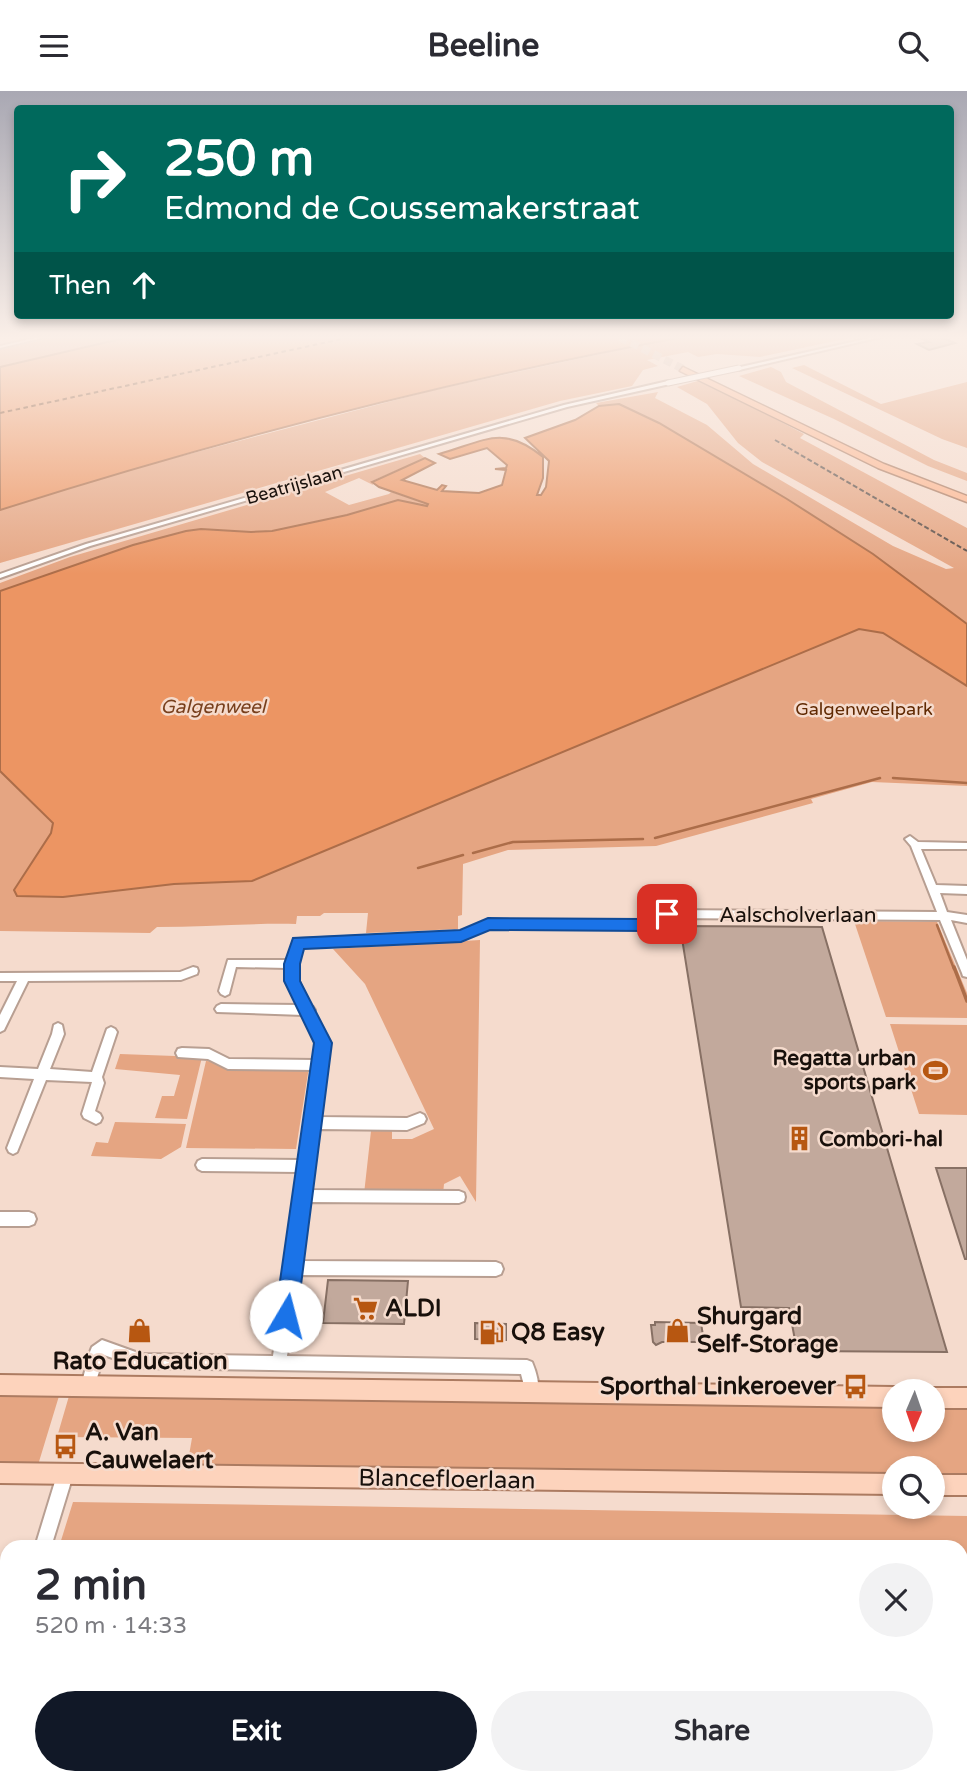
<!DOCTYPE html>
<meta charset="utf-8">
<style>
:root{--surface:#fff;--page:#f2f2f3;--text:#2b2b33;--muted:#7c7c81;--accent:#111827}
body{margin:0;font-family:"Varela Round",sans-serif;background:var(--page);color:var(--text);height:100vh;display:flex;flex-direction:column;font-size:26px;white-space:nowrap}
*{box-sizing:border-box;margin:0}
p{font-size:23px;color:var(--muted)}
.icon{flex:none;width:38px;height:38px;fill:none;stroke:currentColor;stroke-width:2;stroke-linecap:round;stroke-linejoin:round}
.map{position:relative;flex:1;overflow:hidden}
.sheet{position:absolute;left:0px;top:1449px;width:968px;height:245px;display:flex;flex-direction:column;background:var(--surface);border-radius:21px 21px 0 0;box-shadow:0 4px 10px #0003}
.sheet>*{flex:none}
.banner{position:absolute;left:14px;top:14px;width:940px;height:214px;border-radius:7px;box-shadow:0 4px 10px #0003;background:#00695c;color:#fff;overflow:hidden}
.needle{width:46px;rotate:182deg}
.controls{position:absolute;left:882px;top:1288px;display:grid;gap:14px}
.controls a{display:grid;place-items:center;width:63px;height:63px;border-radius:50%;background:var(--surface);box-shadow:0 4px 10px #0003;font-size:35px}
.pin{position:absolute;display:grid;place-items:center;width:60px;height:60px;color:#fff;margin:-30px;border-radius:14px;box-shadow:0 4px 10px #0006}
.me{position:absolute;width:77px;margin:-38px;rotate:8deg;stroke-linejoin:round;filter:drop-shadow(0 0 5px #0008)}
.turn{display:flex;align-items:center;gap:24px;height:147px;padding:0 35px;font-size:32px}
.turn .icon{width:91px;height:91px;stroke-width:2.5}
.turn b{display:block;font-size:49px;line-height:60px}
.then{display:flex;align-items:center;height:66px;padding:0 35px;background:#0003;gap:14px;font-size:26px}
.round{display:grid;place-items:center;flex:none;width:74px;height:74px;border-radius:37px;background:var(--page)}
.overview{display:flex;align-items:center;justify-content:space-between;height:119px;padding:0 35px}
h1{font-size:42px;font-weight:700;line-height:52px}
.primary-button{display:flex;gap:14px;margin-top:auto;padding:14px 35px}
.primary-button a{flex:1;height:80px;border-radius:42px;background:var(--accent);color:#fff;font-size:28px;font-weight:700;line-height:80px;text-align:center}
.primary-button a+a{background:var(--page);color:var(--text)}
header{display:flex;justify-content:space-between;align-items:center;height:91px;padding:0 35px;background:var(--surface);font-size:32px;font-weight:700}
.map>svg:first-child{display:block}
.green{fill:#e5a582}
.water{fill:#ec9563;stroke:#ac6d49;stroke-width:2}
.lines{fill:none;stroke-linecap:round;stroke-linejoin:round}
.stream-far1{stroke:#ac6d49;stroke-width:2.5}
.stream{stroke:#ac6d49;stroke-width:3.5}
.ferry{stroke:#783f1c;stroke-width:2;stroke-dasharray:4.5 3.5;stroke-linecap:butt}
.building{fill:#c2a99c;stroke:#877064;stroke-width:2}
.highway-tunnel{stroke:#d4bdb0;stroke-width:8;stroke-dasharray:8 4.5;stroke-linecap:butt}
.minor-casing{stroke:#b89f92;stroke-width:4}
.major-casing{stroke:#ac7b61;stroke-width:4}
.highway-casing{stroke:#ac7b61;stroke-width:3}
.minor{fill:#fff;fill-rule:evenodd}
.major{fill:#fdd3bc;fill-rule:evenodd}
.highway{fill:#fcb58f;fill-rule:evenodd}
.rail{stroke:#5b4d46;stroke-width:2;stroke-dasharray:5 2.5;stroke-linecap:butt}
.minor-bridge-casing{stroke:#b89f92;stroke-width:7;stroke-linecap:butt}
.minor-bridge{stroke:#fff;stroke-width:5}
.route{fill:#1a73e8;stroke:#114b97;stroke-width:2}
.labels{text-anchor:middle;stroke-width:5;stroke-linejoin:round;paint-order:stroke}
.far-street-label{font-size:18px;fill:#18100b;stroke:#f5dbcd}
.far-park-label{font-size:18px;fill:#602902;stroke:#f5dbcd}
.far-water-label{font-size:19px;font-style:italic;fill:#783f1c;stroke:#f5dbcd}
.street-label{font-size:21px;fill:#18100b;stroke:#f5dbcd}
.poi-label{font-size:21px;font-weight:bold;fill:#18100b;stroke:#f5dbcd;text-anchor:end}
.near-poi-label{font-size:24px;font-weight:bold;fill:#18100b;stroke:#f5dbcd;text-anchor:start}
.near-street-label{font-size:24px;fill:#18100b;stroke:#f5dbcd}
</style>
<header><svg class="icon" aria-label="menu" viewBox="0 0 24 24"><path d="M4 6h16M4 12h16M4 18h16"/></svg>Beeline<svg class="icon" aria-label="search" viewBox="0 0 24 24"><circle cx="10" cy="10" r="6"/><path d="M15 15l6 6"/></svg></header>
<div class="map">
<svg width="967" height="1694" viewBox="0 0 967 1694">
<rect width="100%" height="100%" fill="#f5dbcd"/>
<path class="green" d="M55,246H129L0,276V259Z
M678,246H854L760,266L717,263L698,266L688,261L647,269L658,275L643,279L632,295L560,310L0,472V419L117,382L430,300Z
M804,274L881,313L967,291V357L942,348L792,277Z
M771,276L781,281L786,291L934,369L967,382V390L928,375L834,328L739,285Z
M701,289L804,343L800,347L967,437V533L873,463L659,332C638,320 623,313 599,315L596,312L658,301L655,307L707,334L753,373L893,455L946,478L954,477L762,371L738,352L707,313L677,296Z
M420,363L425,367L372,390L373,394L359,387L325,401L349,414L389,403L391,401L428,413L427,415L398,409L347,424L272,440L251,441L201,438L133,454L0,500V492L70,466Z
M859,538L883,542L967,595V695L872,691L811,708L813,712L656,755L508,759L463,773L462,824L458,825V838L366,842L368,822H324L320,825H297L296,833C249,832 203,836 157,836L150,842L0,840V680L53,732L51,742L135,798L174,793L252,790Z
M854,830L937,831L967,902V927L886,926Z
M480,849L476,1111L460,1085L444,1093L443,1103H364L371,1040H392V1048H412L434,1038L365,893L333,858Z
M890,933L967,934V1024L919,1023Z
M120,963L202,966L187,1028L155,1027L162,1005H174L180,984L115,978Z
M206,970L309,976L296,1058L186,1057Z
M115,1031L186,1033L181,1056L161,1068L91,1065L96,1051L108,1052Z
M0,1304L59,1305L38,1374H0Z
M69,1305L894,1313V1339H933V1314H967V1386H933V1377H894V1385L187,1376L192,1347L57,1346Z
M73,1411L967,1425V1694H0V1651L7,1628V1687H961V1456H59Z"/>
<path class="water" d="M129,246H683C452,289 224,348 0,419V276Z
M619,313L659,332L787,408L873,463L967,533V595L883,542L859,538L252,790L174,793L63,806L17,805L14,799L51,742L53,732L0,680V500L133,454L186,440L201,438L251,441L272,440L347,424L398,409L427,415L428,413L379,396L372,391L425,367L435,372L402,389L437,399L442,394L446,395L442,400L479,402L502,394L506,379L495,378L506,377L507,374L487,357L450,368L439,363C485,350 503,333 543,366V387L537,404H541L546,396L549,370L525,347L575,329L599,315Z"/>
<g class="lines">
<path class="stream-far1" d="M893,687L967,692
M655,747L880,687
M473,762L513,751L643,748
M418,777L463,764
M937,834L954,878"/>
<path class="stream" d="M954,876L967,910"/>
<path class="ferry" d="M0,322L351,246"/>
</g>
<path class="building" d="M919,246H941L955,252L929,259L917,253L929,251Z
M680,835L822,836L947,1261L797,1260L789,1217L741,1216Z
M936,1077H967V1168H965Z
M328,1189L408,1190L404,1233L323,1232Z
M655,1231L701,1232L704,1251H662L656,1254L653,1251L651,1234H655Z
M475,1232L506,1233V1249L475,1248Z"/>
<g class="lines">
<path class="highway-tunnel" d="M620,246L683,278"/>
<defs>
<path id="minor" d="M39,246H46L0,257V255Z
M874,246H881L739,279L736,277Z
M668,290L670,293L567,316L90,455L0,487V483L86,453L564,314Z
M910,745L918,751L967,752V758H921L936,794L967,795V803L940,802L947,821L967,824V832L951,829L967,869V886L963,885L962,882L940,829L668,827L645,838L489,837L462,849L302,856C294,884 297,889 310,915L313,916L315,919L313,921L329,952L319,1026L407,1027L420,1022L424,1024L426,1028L424,1032L407,1039L317,1038L309,1099L459,1100L464,1102L465,1106L464,1110L459,1112L308,1111L300,1170L496,1171L501,1173L503,1178L501,1183L496,1185L298,1184L287,1265L527,1269L532,1271C536,1280 541,1297 537,1306L532,1308L527,1306L521,1283L141,1277L104,1264L93,1300L88,1302L83,1300L81,1295L90,1261L92,1256L102,1249L141,1263L273,1265L299,1081L202,1080L198,1078L196,1074L198,1070L202,1068L301,1069L313,979L228,978L208,968L178,966L176,962L178,958L182,957L209,958L229,968L315,969L317,952L303,924L217,921L215,918L217,915L221,913L299,914L287,890V877L236,876L229,903L225,905L221,903L219,900L228,869H288L294,849L298,848L461,841L488,829L644,830L667,819L937,821L911,755L905,748Z
M193,876L197,877L198,880L197,883L181,889L28,890L4,939L0,941V924L17,890H0V882L180,881Z
M58,932L62,934L64,943L50,978L92,981L107,938L111,936L115,938L117,941L102,986L104,992L95,1020L100,1023L102,1027L100,1031L96,1033L84,1027L82,1023L92,991L46,989L17,1061L13,1063L9,1061L7,1057L34,988L0,986V976L38,978L52,943L54,934Z
M0,1121H29L34,1123L36,1128L34,1133L29,1135H0Z
M65,1376L71,1378L73,1384L51,1456H35L57,1384L59,1378Z
M7,1565V1601L0,1606V1570Z"/>
<path id="major" d="M0,1284L894,1296L902,1300H894V1316L0,1304Z
M933,1297H967V1317H933V1300H926Z
M0,1372L894,1383V1403L0,1392Z
M933,1384H967V1404H933Z"/>
<path id="highway" d="M683,276L884,373L967,405V411L878,377L680,280Z"/>
</defs>
<use href="#minor" class="minor-casing"/>
<use href="#major" class="major-casing"/>
<use href="#highway" class="highway-casing"/>
<use href="#minor" class="minor"/>
<use href="#major" class="major"/>
<use href="#highway" class="highway"/>
<path class="rail" d="M775,349L967,460"/>
<defs>
<path id="minor-bridge" d="M668,292L739,277"/>
</defs>
<use href="#minor-bridge" class="minor-bridge-casing"/>
<use href="#minor-bridge" class="minor-bridge"/>
</g>
<linearGradient id="sky" x2="0" y2="1"><stop stop-color="#a9a8b3"/><stop offset="0.51" stop-color="#faefe8"/><stop offset="1" stop-color="#faefe8" stop-opacity="0"/></linearGradient>
<rect width="967" height="483" fill="url(#sky)"/>
<path class="route" d="M667,817L675,823L673,827L645,840L490,839L461,851L304,858L300,873V890L332,952L297,1225L294,1232L286,1236L279,1232L275,1225L314,952L284,890V873L293,847L460,839L488,827L643,828Z"/>
<defs>
<symbol id="stadium-bare" viewBox="-9 -9 18 18"><path d="M0-5a6.5 5 0 1 0 0 10a6.5 5 0 1 0 0-10ZM-3.5-1.8h7v3.6h-7Z" fill="#b75711" stroke="#f5dbcd" stroke-width="2.5" paint-order="stroke"/></symbol>
<symbol id="building-bare" viewBox="-9 -9 18 18"><path d="M-4-6H4V6H1V3H-1V6H-4ZM-2.5-4.3h1.7v1.8h-1.7ZM.8-4.3h1.7v1.8H.8ZM-2.5-1h1.7V.8h-1.7ZM.8-1h1.7V.8H.8Z" fill="#b75711" stroke="#f5dbcd" stroke-width="2.5" paint-order="stroke"/></symbol>
<symbol id="supermarket-bare" viewBox="-9 -9 18 18"><path d="M-6-5.5h2.5l.6 2H6L4.5 2H-2.5L-4.4-4H-6ZM-1.5 3.2a1.3 1.3 0 1 0 .1 0ZM3 3.2a1.3 1.3 0 1 0 .1 0Z" fill="#b75711" stroke="#f5dbcd" stroke-width="2.5" paint-order="stroke"/></symbol>
<symbol id="shop-bare" viewBox="-9 -9 18 18"><path d="M-5-2.5h2.3a2.7 3.5 0 0 1 5.4 0H5L5.5 6h-11ZM-1.5-2.5h3a1.5 2.3 0 0 0-3 0Z" fill="#b75711" stroke="#f5dbcd" stroke-width="2.5" paint-order="stroke"/></symbol>
<symbol id="fuel-bare" viewBox="-9 -9 18 18"><path d="M-5.5-6h7V0h2V4h1.3V-2.5L3-4.5l.8-.8L6-3V5H2.5V1h-1V6h-7ZM-4.2-4.7v3.2H.2V-4.7Z" fill="#b75711" stroke="#f5dbcd" stroke-width="2.5" paint-order="stroke"/></symbol>
<symbol id="bus-bare" viewBox="-9 -9 18 18"><path d="M-5-6H5V4H4V6H2V4H-2V6H-4V4H-5ZM-3.5-4V0h7V-4ZM-3.5 1.2v1.5H-2V1.2ZM2 1.2v1.5H3.5V1.2Z" fill="#b75711" stroke="#f5dbcd" stroke-width="2.5" paint-order="stroke"/></symbol>
</defs>
<g fill-rule="evenodd">
<use href="#stadium-bare" x="918" y="962" width="35" height="35"/>
<use href="#building-bare" x="782" y="1030" width="35" height="35"/>
<use href="#supermarket-bare" x="348" y="1200" width="35" height="35"/>
<use href="#shop-bare" x="122" y="1222" width="35" height="35"/>
<use href="#shop-bare" x="660" y="1222" width="35" height="35"/>
<use href="#fuel-bare" x="474" y="1224" width="35" height="35"/>
<use href="#bus-bare" x="838" y="1278" width="35" height="35"/>
<use href="#bus-bare" x="48" y="1338" width="35" height="35"/>
</g>
<g class="labels">
<g class="far-street-label">
<text transform="translate(294 394) rotate(-16)" y="6">Beatrijslaan</text>
</g>
<g class="far-park-label">
<text x="864" y="624">Galgenweelpark</text>
</g>
<g class="far-water-label">
<text x="213" y="622">Galgenweel</text>
</g>
<g class="street-label">
<text x="798" y="831">Aalscholverlaan</text>
</g>
<g class="poi-label">
<text x="916" y="974">Regatta urban<tspan x="916" dy="24">sports park</tspan></text>
<text x="819" y="1055" text-anchor="start">Combori-hal</text>
</g>
<g class="near-poi-label">
<text x="385" y="1225">ALDI</text>
<text x="697" y="1233">Shurgard<tspan x="697" dy="28">Self-Storage</tspan></text>
<text x="511" y="1249">Q8 Easy</text>
<text x="140" y="1278" text-anchor="middle">Rato Education</text>
<text x="836" y="1303" text-anchor="end">Sporthal Linkeroever</text>
<text x="85" y="1349">A. Van<tspan x="85" dy="28">Cauwelaert</tspan></text>
</g>
<g class="near-street-label">
<text transform="translate(447 1388) rotate(1)" y="8">Blancefloerlaan</text>
</g>
</g>
</svg>
<div class="controls">
<a><svg class="needle" viewBox="-14 -14 28 28"><path d="M0-13l5 13h-10z" fill="#e53935"/><path d="M0 13l5-13h-10z" fill="#7c7c81"/></svg></a>
<a><svg class="icon" aria-label="search" viewBox="0 0 24 24"><circle cx="10" cy="10" r="6"/><path d="M15 15l6 6"/></svg></a>
</div>
<div class="pin" style="left:667px;top:823px;background:#d93025"><svg class="icon" aria-label="arrive" viewBox="0 0 24 24"><path d="M6 21V4h12l-3 4 3 4H6"/></svg></div>
<svg class="me" style="left:286px;top:1225px" viewBox="-20 -20 40 40"><circle r="19" fill="#fff"/><path d="M0-13L10 11 0 6-10 11z" fill="#1a73e8"/></svg>
<div class="banner">
<div class="turn"><svg class="icon" aria-label="right" viewBox="0 0 24 24"><path d="M7 20v-9h11M14 6l5 5-5 5"/></svg><div><b>250 m</b>Edmond de Coussemakerstraat</div></div>
<div class="then">Then<svg class="icon" aria-label="ahead" viewBox="0 0 24 24"><path d="M12 20V5M6 11l6-6 6 6"/></svg></div>
</div>
<section class="sheet">
<div class="overview"><div><h1>2 min</h1><p>520 m · 14:33</p></div><a class="round"><svg class="icon" aria-label="close" viewBox="0 0 24 24"><path d="M6 6l12 12M18 6L6 18"/></svg></a></div>
<div class="primary-button"><a>Exit</a><a>Share</a></div>
</section>
</div>
